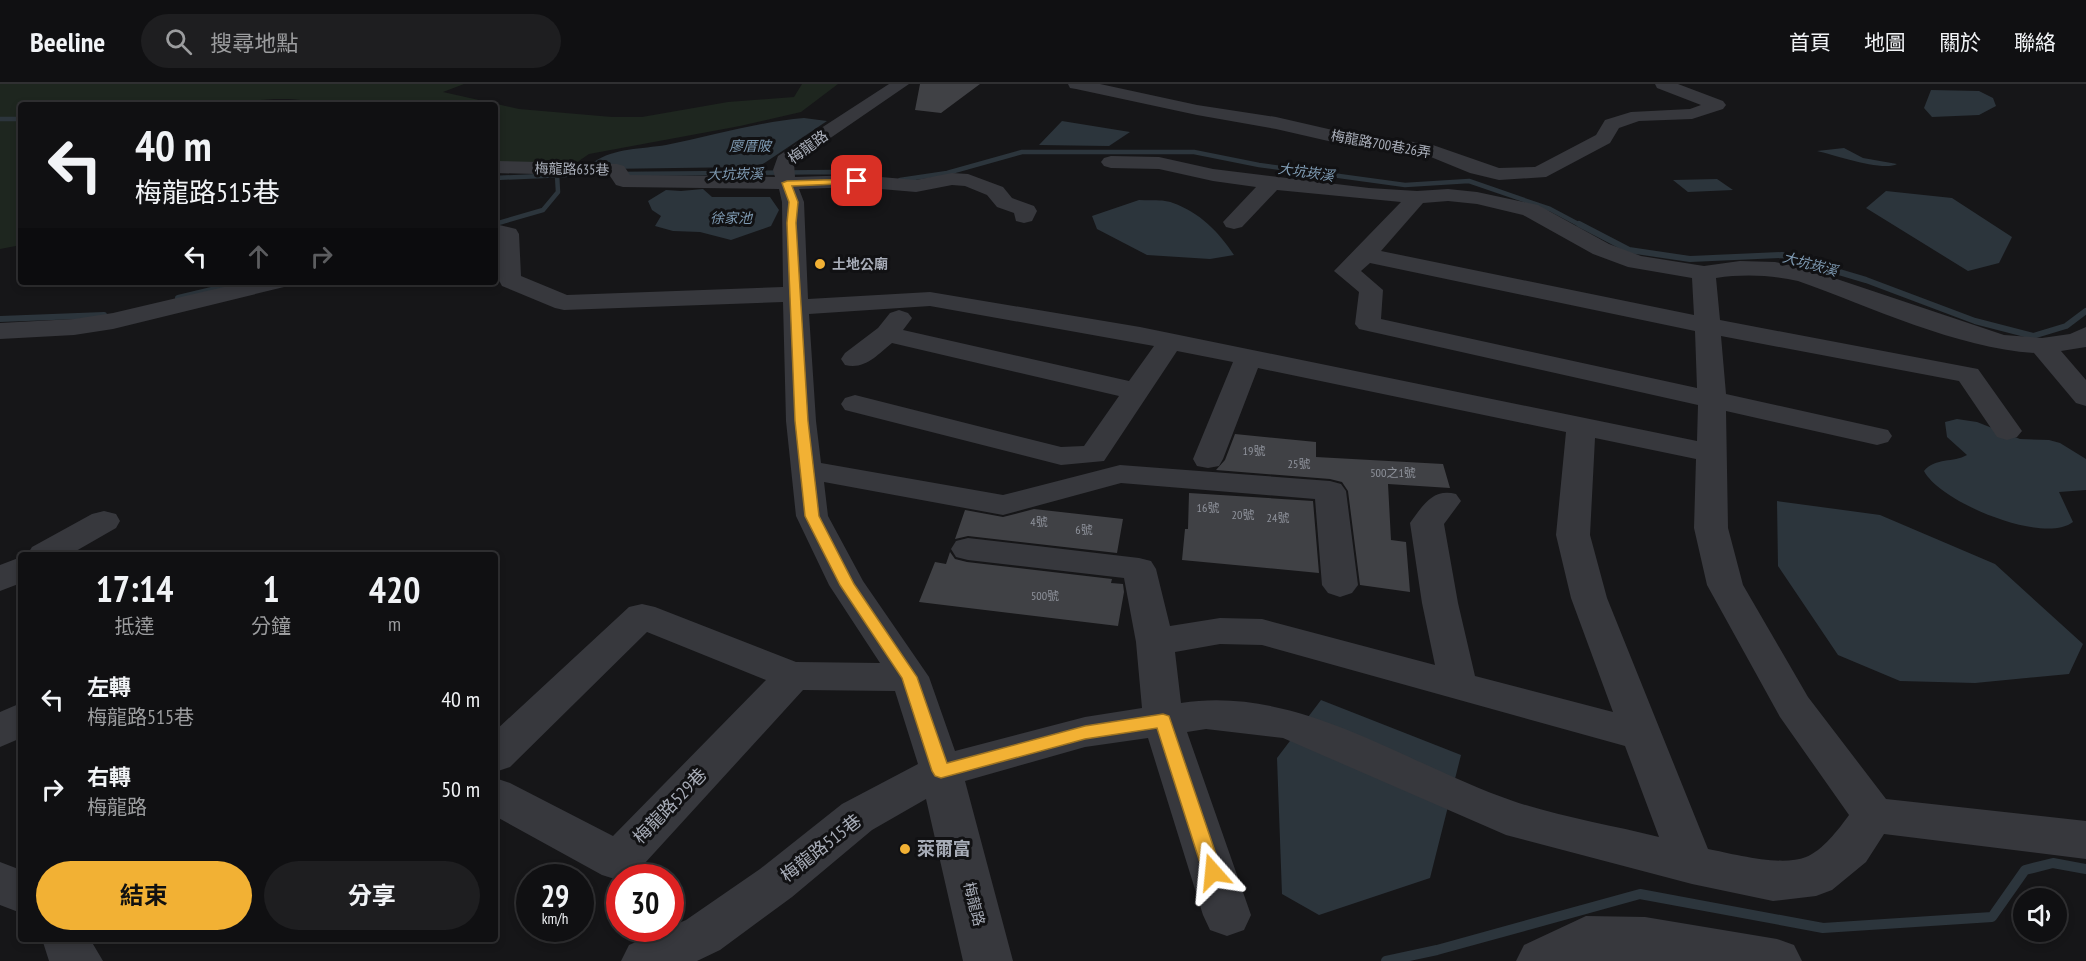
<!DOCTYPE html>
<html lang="zh-TW">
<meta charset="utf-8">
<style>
:root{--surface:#101012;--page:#1e1e20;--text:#f1f3f6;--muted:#9c9d9f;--line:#303032;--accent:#f2b134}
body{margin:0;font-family:"PT Sans Narrow","Noto Sans TC",sans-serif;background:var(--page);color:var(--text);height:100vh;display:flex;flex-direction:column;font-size:22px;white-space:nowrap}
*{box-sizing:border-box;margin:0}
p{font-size:20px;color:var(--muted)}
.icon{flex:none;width:33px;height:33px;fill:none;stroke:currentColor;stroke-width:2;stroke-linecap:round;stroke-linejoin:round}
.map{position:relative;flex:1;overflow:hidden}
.panel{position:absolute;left:18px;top:468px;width:480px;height:390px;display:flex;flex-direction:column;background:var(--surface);border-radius:6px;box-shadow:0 3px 9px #0003,0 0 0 2px var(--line)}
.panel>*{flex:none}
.guide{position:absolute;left:18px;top:18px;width:480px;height:183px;border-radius:6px;box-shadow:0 3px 9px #0003,0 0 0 2px var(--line);background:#101012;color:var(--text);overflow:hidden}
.fabs{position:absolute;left:2013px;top:804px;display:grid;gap:12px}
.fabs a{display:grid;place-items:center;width:54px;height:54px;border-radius:50%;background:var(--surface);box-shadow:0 3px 9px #0003,0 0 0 2px var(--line);font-size:30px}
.speed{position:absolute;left:516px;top:780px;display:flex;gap:12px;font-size:30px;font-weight:700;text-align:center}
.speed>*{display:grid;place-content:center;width:78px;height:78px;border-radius:50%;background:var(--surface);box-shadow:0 3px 9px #0003,0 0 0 2px var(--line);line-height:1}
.speed small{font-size:15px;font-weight:400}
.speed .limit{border:9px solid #d22;background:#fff;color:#111}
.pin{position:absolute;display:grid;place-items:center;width:51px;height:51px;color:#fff;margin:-26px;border-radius:12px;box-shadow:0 3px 9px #0006}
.me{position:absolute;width:66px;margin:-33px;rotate:342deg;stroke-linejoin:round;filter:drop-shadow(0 0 4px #0008)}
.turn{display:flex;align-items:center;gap:21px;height:126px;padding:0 18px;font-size:27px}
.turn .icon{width:78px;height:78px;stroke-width:2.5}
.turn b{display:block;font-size:42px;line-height:51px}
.lanes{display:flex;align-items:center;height:57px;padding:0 18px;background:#0003;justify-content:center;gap:30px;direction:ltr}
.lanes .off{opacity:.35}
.eta{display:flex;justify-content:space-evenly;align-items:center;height:102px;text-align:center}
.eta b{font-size:36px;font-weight:700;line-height:42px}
.button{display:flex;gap:12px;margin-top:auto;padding:12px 18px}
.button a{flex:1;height:69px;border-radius:36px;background:var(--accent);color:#111;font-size:24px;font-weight:700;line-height:69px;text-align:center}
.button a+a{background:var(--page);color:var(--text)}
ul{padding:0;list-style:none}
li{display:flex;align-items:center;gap:18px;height:90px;padding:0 18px}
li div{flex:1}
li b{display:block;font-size:22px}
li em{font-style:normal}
header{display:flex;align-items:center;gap:36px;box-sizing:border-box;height:84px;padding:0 30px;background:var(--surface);border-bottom:2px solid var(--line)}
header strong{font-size:28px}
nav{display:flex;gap:33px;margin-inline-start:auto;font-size:21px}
.search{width:420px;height:54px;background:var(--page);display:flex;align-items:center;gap:15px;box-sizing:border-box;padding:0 21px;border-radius:33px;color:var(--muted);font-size:22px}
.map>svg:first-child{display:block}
.green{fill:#1e261f}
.water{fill:#2c353c}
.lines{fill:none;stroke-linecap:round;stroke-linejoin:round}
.stream-far2{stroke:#2c353c;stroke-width:4.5}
.stream-far1{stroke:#2c353c;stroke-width:6}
.stream{stroke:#2c353c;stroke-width:10}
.building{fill:#404145}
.minor{fill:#37383d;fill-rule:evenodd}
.route{fill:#f2b134;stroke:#9d7322;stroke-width:1.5}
.poi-dot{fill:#f2b134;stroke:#111113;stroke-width:2}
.labels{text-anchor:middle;stroke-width:6;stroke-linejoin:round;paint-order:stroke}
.number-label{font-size:12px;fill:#8e929b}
.far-street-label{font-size:14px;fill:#a8adb8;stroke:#111113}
.far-water-label{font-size:14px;font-style:italic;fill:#7f9bb3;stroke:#111113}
.far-poi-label{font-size:14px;font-weight:bold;fill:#a8adb8;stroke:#111113;text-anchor:start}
.street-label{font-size:15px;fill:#a8adb8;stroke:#111113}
.near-street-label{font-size:18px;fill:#a8adb8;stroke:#111113}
.near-poi-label{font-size:18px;font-weight:bold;fill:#a8adb8;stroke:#111113;text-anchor:start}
</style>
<header>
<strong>Beeline</strong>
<div class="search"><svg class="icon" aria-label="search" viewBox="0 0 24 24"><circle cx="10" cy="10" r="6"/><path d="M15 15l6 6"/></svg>搜尋地點</div>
<nav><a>首頁</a><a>地圖</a><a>關於</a><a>聯絡</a></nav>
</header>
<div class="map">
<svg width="2086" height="877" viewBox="0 0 2086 877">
<rect width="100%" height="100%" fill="#161618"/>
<path class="green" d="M0,0H464L443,8L519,25L612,33H642L728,18L794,13L802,0H838L801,28L740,42L589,70L567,85L495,84V21H323C295,11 257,15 227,21H21V161L0,165Z"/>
<path class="water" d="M1931,6L1979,7L1993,14L1996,22L1979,31L1932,33L1924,24Z
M804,34L827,37L763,80L748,83L604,85L594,78C614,64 642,65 666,61C712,52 757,38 804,34Z
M1062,37L1130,48L1109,62L1039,61Z
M1844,64L1863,74L1897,80C1883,88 1835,71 1817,67Z
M1717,95L1733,106L1688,108L1673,96Z
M703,105L712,113H770L779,126L771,142L731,156L700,148L673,147L655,142L661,132L652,126L648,117L666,106L681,107Z
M1886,107L1952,114L2012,153L1999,179L1968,187L1866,124Z
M1139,116C1150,117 1163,115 1173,119C1199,128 1219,148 1234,171L1210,175L1147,171L1097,145L1092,132Z
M1957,335L1977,338L2020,355L2049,356L2060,359L2086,375V406L2059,408L2073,438C2043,461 1940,418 1924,387C1936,373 1953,379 1967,371L1947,353L1945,338Z
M1777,417L1880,431L1995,480L2083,560L2069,590L1975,599L1900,597L1838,571L1778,482Z
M1321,616L1461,671L1430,794L1319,831L1282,810L1277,674Z"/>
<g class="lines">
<path class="stream-far2" d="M0,35H21
M618,90L834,88L872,93
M495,94L566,91
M900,96L947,89L1022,68H1194L1259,81L1405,101L1469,97L1550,125L1582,142
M495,140L543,126L558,108L557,91"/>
<path class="stream-far1" d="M1579,140L1629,166L1690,175L1782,171L1866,196L1975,237L2033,252L2066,242L2086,227
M178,214L245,198
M0,235L104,231"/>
<path class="stream" d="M1386,877L1437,866L1640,810L1823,844L1992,833L2025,786L2053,779L2086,785"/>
</g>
<path class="building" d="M920,0H980L941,29L915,26Z
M1235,350L1316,358V373L1443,380L1450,404L1388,400L1391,456L1406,458L1410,508L1360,501L1348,407L1342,398L1330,395L1216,386L1225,376Z
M1189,409L1313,417L1319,489L1182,476L1185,445H1188Z
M1034,425L1123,435L1117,469L968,452L955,455L965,426L1003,433Z
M950,468L955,475L967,478L1112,495L1111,499L1123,500L1124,508L1118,542L919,518L935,478L946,480Z"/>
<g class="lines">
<path class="minor" d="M889,0H909L794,79L795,93L857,91L916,96L952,89L968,90L1003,103L1012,114L1034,122L1037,127L1032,137L1024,139L1016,137L1014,129L997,123L987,111L965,102L952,101L916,108L857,103L799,105L804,118L808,215L930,208L1140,243L1697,357L1698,321L1359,245L1355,240L1359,208L1334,187L1401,118L1277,106L1242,143L1234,145L1226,143L1223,138L1256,103L1213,97L1159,85L1111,84L1104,82L1101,78L1104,74L1111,72L1159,73L1213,85L1369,104L1417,107L1448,105L1477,108L1538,121L1609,160L1641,172L1704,182L1740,177L1775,178L1804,184L2004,251L2042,254L2070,250L2086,243V263L2061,267L2086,296V322L2076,319L2034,269C1957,264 1871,223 1798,197C1770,191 1744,190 1716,194L1720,236L1978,285L2022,347L2017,353L2007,356L1997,353L1959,297L1721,252L1726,310L1888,346L1892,352L1888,358L1877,361L1726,327L1728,444L1743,501L1808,613L1886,715L2086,737V775L1884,750L1866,778L1832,806L1816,812L1773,817L1692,800L1506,751L1283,654L1206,645L1187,648L1251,831L1244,846L1227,852L1210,846L1203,831L1148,654L1085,663L965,697L1013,877H963L926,715L872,746L792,813L720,866L697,877H621L629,861L686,836L760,785L842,720L918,680L895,607L803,606L634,791L620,794L618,796L602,791L495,732V694L510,699L613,752L766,596L647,548L510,683L495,688V647L629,523L642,520L655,523L796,578L880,579L829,501L796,432L786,337L783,218L564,226L555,224L502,202L495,189V140L516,145L519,150L521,192L567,211L783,203L782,118L779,105L623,103L616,101L610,92L495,89V77L617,80L624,82L630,91L775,93L773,86L778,72ZM1448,117L1477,120L1523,131L1593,170L1628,183L1692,194L1694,231L1381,167L1423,119ZM1370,179L1695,247L1697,304L1381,235L1383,206L1361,187ZM930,222L1154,262L1129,297L903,246L912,234L908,229L899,226L890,229L878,244L845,269L841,275L845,281C865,286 877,271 892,259L1119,312L1084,362L1061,363L855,311L845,314L841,320L845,326L1061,381L1104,377L1177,267L1233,278L1193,375L1197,382L1208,384L1219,382L1223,375L1258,284L1566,348L1556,451L1571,514L1613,628L1475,592L1458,519L1444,440L1461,417L1456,410C1433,404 1423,421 1410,439L1422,519L1435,581L1262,535L1220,534L1170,542L1156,485L1151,477L1139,474L968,454L956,457L951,465L956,473L968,476L1124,494L1136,558L1142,624L1085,633L955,667L929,593L863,497L828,432L824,398L1003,431L1121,399L1315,415L1322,501L1328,509L1340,513L1352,509L1358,501L1346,407L1341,400L1330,397L1120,381L1003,411L821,379L816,337L809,230ZM1595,354L1696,375L1694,444L1707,501L1780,633L1849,731C1839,745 1822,767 1806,773C1781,783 1734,770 1708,765L1607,514L1590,451ZM1220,560L1262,561L1625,662L1659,753C1611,741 1560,733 1513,717C1405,680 1300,601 1181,619L1175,568Z
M1068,0H1100L1197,21L1276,33L1350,50L1430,60L1499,84L1535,83L1596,51L1605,36L1631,28L1690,25L1701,21L1657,4L1655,0H1678L1723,17L1726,21L1723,25L1692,35L1639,37L1619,44L1610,59L1546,93L1499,96L1470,89L1426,71L1350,62L1276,45L1197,31L1076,5L1070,4Z
M245,198H287L284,203L113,245L74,251L0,255V239L74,235L113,229Z
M104,427L116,430L120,437L116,444L69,471H27L32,463L92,430Z
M21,473V499L0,507V481Z
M21,619V654L0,663V628Z
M0,778L21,786V829L0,821Z
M1586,832L1645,833L1777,855L1794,861L1802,877H1516L1524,861Z
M42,855H90L103,877H49Z"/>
</g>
<path class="route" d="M857,95H860V99L792,102L798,118L796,139L808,337L819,432L854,500L917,593L947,679L1085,642L1163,630L1169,632L1222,788L1219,794L1213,796L1206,794L1203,788L1157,644L1085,655L941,694L935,692L932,687L902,594L840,501L805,432L795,337L787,139L789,118L782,99L787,97Z"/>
<g class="poi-dot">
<circle cx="820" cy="180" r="6"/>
<circle cx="905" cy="765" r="6"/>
</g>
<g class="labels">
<g class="number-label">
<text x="1254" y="371">19號</text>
<text x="1299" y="384">25號</text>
<text x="1393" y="393">500之1號</text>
<text x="1208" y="428">16號</text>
<text x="1243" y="435">20號</text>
<text x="1278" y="438">24號</text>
<text x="1039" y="442">4號</text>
<text x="1084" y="450">6號</text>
<text x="1045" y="516">500號</text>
</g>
<g class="far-street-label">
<text transform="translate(1381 60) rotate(10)" y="5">梅龍路700巷26弄</text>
<text transform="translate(572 85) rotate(1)" y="5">梅龍路635巷</text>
</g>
<g class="far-water-label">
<text x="750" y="67">廖厝陂</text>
<text transform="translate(1306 88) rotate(8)" y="5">大坑崁溪</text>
<text transform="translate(735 90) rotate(-1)" y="5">大坑崁溪</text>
<text x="731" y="139">徐家池</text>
<text transform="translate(1810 180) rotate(15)" y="5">大坑崁溪</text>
</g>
<g class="far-poi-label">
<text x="832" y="185">土地公廟</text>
</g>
<g class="street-label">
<text transform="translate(808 63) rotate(-36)" y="5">梅龍路</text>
<text transform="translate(974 820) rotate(76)" y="5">梅龍路</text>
</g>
<g class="near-street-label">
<text transform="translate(670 722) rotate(-46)" y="6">梅龍路529巷</text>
<text transform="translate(821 764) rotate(-38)" y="6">梅龍路515巷</text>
</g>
<g class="near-poi-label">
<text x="917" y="771">萊爾富</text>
</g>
</g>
</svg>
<div class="fabs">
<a><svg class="icon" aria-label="sound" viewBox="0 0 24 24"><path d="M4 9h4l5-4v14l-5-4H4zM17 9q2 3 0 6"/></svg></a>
</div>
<div class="speed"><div>29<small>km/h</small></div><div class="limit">30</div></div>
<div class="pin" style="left:857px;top:97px;background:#d93025"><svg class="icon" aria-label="arrive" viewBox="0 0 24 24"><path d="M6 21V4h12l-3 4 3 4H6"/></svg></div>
<svg class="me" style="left:1213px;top:788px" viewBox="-20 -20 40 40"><path d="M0-17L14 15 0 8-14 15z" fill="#f2b134" stroke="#fff" stroke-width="4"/></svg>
<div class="guide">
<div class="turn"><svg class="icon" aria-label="left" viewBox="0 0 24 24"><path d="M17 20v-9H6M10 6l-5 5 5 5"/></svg><div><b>40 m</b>梅龍路515巷</div></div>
<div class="lanes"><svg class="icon" aria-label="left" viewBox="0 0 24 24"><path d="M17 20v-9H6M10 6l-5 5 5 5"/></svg><svg class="icon off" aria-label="ahead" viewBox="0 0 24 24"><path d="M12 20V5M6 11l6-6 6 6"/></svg><svg class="icon off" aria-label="right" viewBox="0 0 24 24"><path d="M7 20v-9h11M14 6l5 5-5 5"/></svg></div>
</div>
<section class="panel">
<div class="eta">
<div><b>17:14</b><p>抵達</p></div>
<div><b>1</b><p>分鐘</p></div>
<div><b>420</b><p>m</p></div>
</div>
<ul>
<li><svg class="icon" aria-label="left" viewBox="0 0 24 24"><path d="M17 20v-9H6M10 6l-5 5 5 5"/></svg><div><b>左轉</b><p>梅龍路515巷</p></div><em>40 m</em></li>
<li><svg class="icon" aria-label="right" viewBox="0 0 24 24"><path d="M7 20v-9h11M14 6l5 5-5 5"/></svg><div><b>右轉</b><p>梅龍路</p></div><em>50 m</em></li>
</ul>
<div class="button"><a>結束</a><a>分享</a></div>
</section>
</div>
